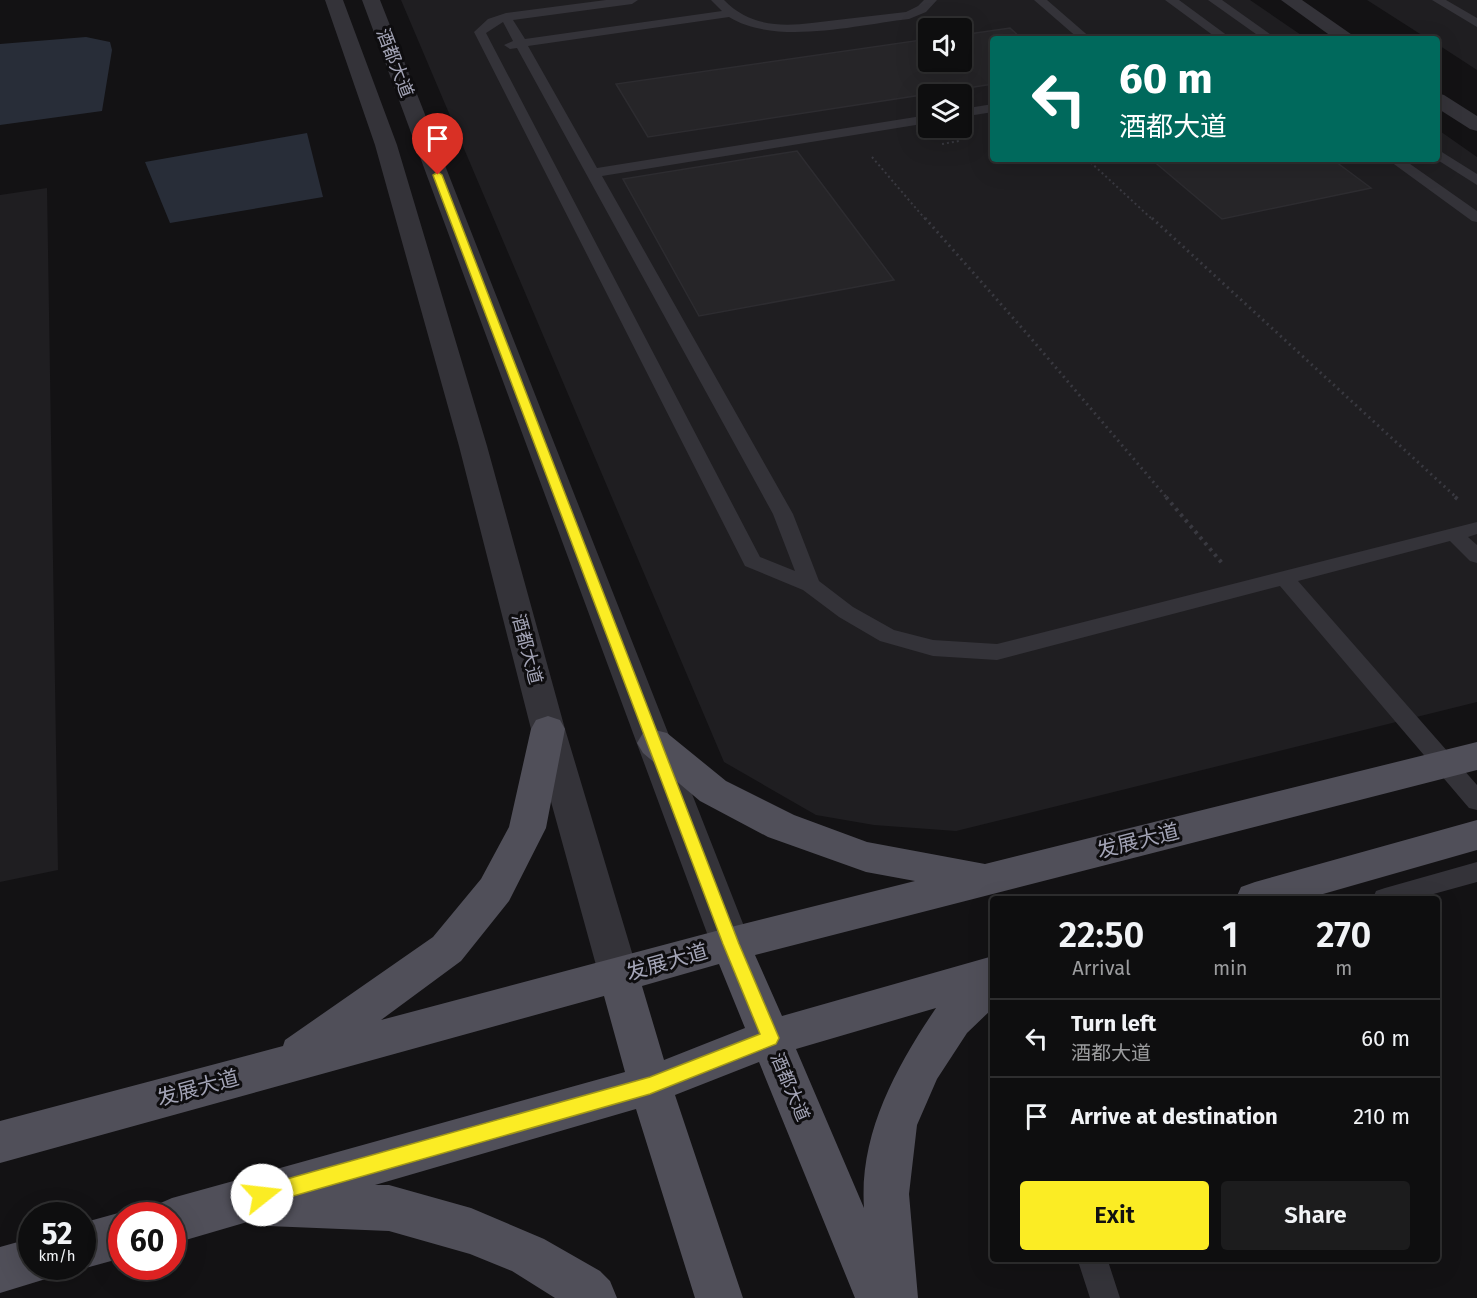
<!DOCTYPE html>
<meta charset="utf-8">
<style>
:root{--surface:#0e0e0f;--page:#1c1c1d;--text:#f1f3f6;--muted:#9b9c9e;--line:#2e2e2f;--accent:#fbec24}
body{margin:0;font-family:"Fira Sans","Noto Sans SC",sans-serif;background:var(--page);color:var(--text);height:100vh;display:flex;flex-direction:column;font-size:22px;white-space:nowrap}
*{box-sizing:border-box;margin:0}
p{font-size:20px;color:var(--muted)}
.icon{flex:none;width:33px;height:33px;fill:none;stroke:currentColor;stroke-width:2;stroke-linecap:round;stroke-linejoin:round}
.map{position:relative;flex:1;overflow:hidden}
.sheet{position:absolute;left:990px;top:896px;width:450px;height:366px;display:flex;flex-direction:column;background:var(--surface);border-radius:6px;box-shadow:0 6px 24px #0002,0 0 0 2px var(--line)}
.sheet>*{flex:none}
.top-card{position:absolute;left:990px;top:36px;width:450px;height:126px;border-radius:6px;box-shadow:0 6px 24px #0002,0 0 0 2px var(--line);background:#00695c;color:#fff;overflow:hidden}
.fabs{position:absolute;left:918px;top:18px;display:grid;gap:12px}
.fabs a{display:grid;place-items:center;width:54px;height:54px;border-radius:6px;background:var(--surface);box-shadow:0 6px 24px #0002,0 0 0 2px var(--line);font-size:30px}
.speed{position:absolute;left:18px;top:1202px;display:flex;gap:12px;font-size:30px;font-weight:700;text-align:center}
.speed>*{display:grid;place-content:center;width:78px;height:78px;border-radius:50%;background:var(--surface);box-shadow:0 6px 24px #0002,0 0 0 2px var(--line);line-height:1}
.speed small{font-size:15px;font-weight:400}
.speed .limit{border:9px solid #d22;background:#fff;color:#111}
.pin{position:absolute;display:grid;place-items:center;width:51px;height:51px;color:#fff;margin:-62px -26px;border-radius:50% 50% 50% 0;rotate:-45deg;box-shadow:0 0 6px #0007}
.pin .icon{rotate:45deg}
.me{position:absolute;width:66px;margin:-33px;rotate:74deg;stroke-linejoin:round;filter:drop-shadow(0 0 4px #0008)}
.turn{display:flex;align-items:center;gap:21px;height:126px;padding:0 30px;font-size:27px}
.turn .icon{width:78px;height:78px;stroke-width:2.5}
.turn b{display:block;font-size:42px;line-height:51px}
.eta{display:flex;justify-content:space-evenly;align-items:center;height:102px;text-align:center}
.eta b{font-size:36px;font-weight:600;line-height:42px}
.primary-button{display:flex;gap:12px;margin-top:auto;padding:12px 30px}
.primary-button a{flex:1;height:69px;border-radius:6px;background:var(--accent);color:#111;font-size:24px;font-weight:600;line-height:69px;text-align:center}
.primary-button a+a{background:var(--page);color:var(--text)}
ul{padding:0;list-style:none}
li{display:flex;align-items:center;gap:18px;height:78px;padding:0 30px;border-top:2px solid var(--line)}
li div{flex:1}
li b{display:block;font-size:22px}
li em{font-style:normal}
.map>svg:first-child{display:block}
.built{fill:#1f1e21;fill-rule:evenodd}
.water{fill:#282d38}
.building{fill:#262528;stroke:#2d2c30;stroke-width:1.5}
.lines{fill:none;stroke-linecap:round;stroke-linejoin:round}
.path-far2{stroke:#393940;stroke-width:2;stroke-dasharray:2 3;stroke-linecap:butt}
.path-far1{stroke:#393940;stroke-width:3;stroke-dasharray:2 4;stroke-linecap:butt}
.path{stroke:#393940;stroke-width:4;stroke-dasharray:3 4.5;stroke-linecap:butt}
.service{fill:#343339;fill-rule:evenodd}
.tertiary{fill:#343339;fill-rule:evenodd}
.primary{fill:#504f59;fill-rule:evenodd}
.route{fill:#fbec24;stroke:#a39917;stroke-width:1.5}
.labels{text-anchor:middle;stroke-width:6;stroke-linejoin:round;paint-order:stroke}
.street-label{font-size:18px;fill:#a3a4b6;stroke:#0e0d0f}
.near-street-label{font-size:21px;fill:#a3a4b6;stroke:#0e0d0f}
</style>
<div class="map">
<svg width="1477" height="1298" viewBox="0 0 1477 1298">
<rect width="100%" height="100%" fill="#131214"/>
<path class="built" d="M401,0H1250L1307,39H993V159H1437V129L1477,157V702L956,831L874,825L816,815L724,762ZM928,28H962V62H928ZM928,94H962V128H928Z
M1367,0H1477V70L1437,44V39H1428Z
M47,188L58,870L0,882V195Z"/>
<path class="water" d="M86,37L110,42L112,50L102,111L0,125V44Z
M307,133L323,197L170,223L145,162Z"/>
<path class="building" d="M1010,28L1022,39H993V84L648,137L616,84L928,39V62H962V35Z
M797,151L894,280L699,316L623,179Z
M1151,159H1332L1371,188L1222,219Z"/>
<g class="lines">
<path class="path-far2" d="M942,144L959,141
M872,157L926,220
M1087,159L1153,220"/>
<path class="path-far1" d="M925,218L1029,336L1167,498
M1152,218L1457,498"/>
<path class="path" d="M1166,497L1222,563
M1455,497L1459,500"/>
<path class="service" d="M606,0H638L632,4L513,20L525,39L722,11L711,0H724C756,33 796,25 837,20C860,17 883,15 906,12L918,6L924,0H937L926,12L909,19C856,25 776,46 729,17L528,46L597,168L928,115V123L602,176L793,514L819,581L853,607L894,630L933,640L997,644L1477,522V534L1468,537L1477,545V563L1470,561L1450,541L1298,581L1477,785V810L1469,808L1280,586L997,660L933,656L880,641L839,617L803,590L745,566L474,32L488,19L506,13ZM503,22L513,41L504,45L510,49L517,48L773,514L795,571L760,557L486,33Z
M1034,0H1047L1092,39H1079Z
M1165,0H1179L1232,39H1218Z
M1208,0H1222L1277,39H1263Z
M1432,0H1446L1477,18V27Z
M993,104V112L962,117V109Z
M1437,149L1477,174V185L1436,159Z
M1387,159H1403L1477,211V222L1472,221Z
M1477,862V882L1419,898H1373L1376,891L1385,888Z
M1077,1258H1107L1120,1298H1090Z"/>
<path class="tertiary" d="M325,0H343L397,145L487,446L565,729L639,976L633,989L619,994L605,989L599,976L531,729L459,446L375,145Z
M362,0H380L751,944L745,956L731,961L717,956L711,944Z
M1281,0H1302L1358,39H1335Z
M1437,93L1444,95L1477,116V131L1470,129L1437,108Z"/>
<path class="primary" d="M548,716L560,720L565,729L546,828L509,901L461,961L381,1020L731,927L915,881L866,872L768,837L700,801L643,753L637,743L643,733L655,730L667,733L726,781L794,815L867,842L985,864L1477,742V770L755,955L782,1016L993,956V1008L967,1033L937,1079L917,1125L909,1194L918,1298H855L759,1062L675,1095L743,1298H695L636,1109L375,1185H389L471,1208L544,1239L600,1271L610,1281L617,1298H555L512,1271L470,1254L389,1231L268,1226L254,1220L172,1244V1215H152L156,1205L172,1198L625,1072L604,996L0,1163V1121L283,1046L285,1040L433,937L481,879L509,827L531,729L536,720ZM719,964L745,1028L664,1060L642,986ZM936,1008C896,1067 859,1134 864,1208L796,1049Z
M1477,820V850L1309,898H1236L1241,887L1255,882Z
M122,1212L129,1215H122V1258L82,1269L74,1266H82V1223Z
M32,1238V1266H53L49,1278L0,1293V1247Z"/>
</g>
<path class="route" d="M438,172L442,175L739,944L779,1038L776,1044L650,1094L262,1205L255,1202L253,1195L255,1189L262,1186L650,1077L760,1034L723,944L433,175Z"/>
<g class="labels">
<g class="street-label">
<text transform="translate(395 63) rotate(69)" y="6">酒都大道</text>
<text transform="translate(527 649) rotate(75)" y="6">酒都大道</text>
<text transform="translate(790 1087) rotate(67)" y="6">酒都大道</text>
</g>
<g class="near-street-label">
<text transform="translate(1138 841) rotate(-14)" y="7">发展大道</text>
<text transform="translate(667 962) rotate(-16)" y="7">发展大道</text>
<text transform="translate(198 1088) rotate(-15)" y="7">发展大道</text>
</g>
</g>
</svg>
<div class="fabs">
<a><svg class="icon" aria-label="sound" viewBox="0 0 24 24"><path d="M4 9h4l5-4v14l-5-4H4zM17 9q2 3 0 6"/></svg></a>
<a><svg class="icon" aria-label="layers" viewBox="0 0 24 24"><path d="M12 4l9 5-9 5-9-5zM3 14l9 5 9-5"/></svg></a>
</div>
<div class="speed"><div>52<small>km/h</small></div><div class="limit">60</div></div>
<div class="pin" style="left:438px;top:175px;background:#d93025"><svg class="icon" aria-label="arrive" viewBox="0 0 24 24"><path d="M6 21V4h12l-3 4 3 4H6"/></svg></div>
<svg class="me" style="left:262px;top:1195px" viewBox="-20 -20 40 40"><circle r="19" fill="#fff"/><path d="M0-13L10 11 0 6-10 11z" fill="#fbec24"/></svg>
<div class="top-card">
<div class="turn"><svg class="icon" aria-label="left" viewBox="0 0 24 24"><path d="M17 20v-9H6M10 6l-5 5 5 5"/></svg><div><b>60 m</b>酒都大道</div></div>
</div>
<section class="sheet">
<div class="eta">
<div><b>22:50</b><p>Arrival</p></div>
<div><b>1</b><p>min</p></div>
<div><b>270</b><p>m</p></div>
</div>
<ul>
<li><svg class="icon" aria-label="left" viewBox="0 0 24 24"><path d="M17 20v-9H6M10 6l-5 5 5 5"/></svg><div><b>Turn left</b><p>酒都大道</p></div><em>60 m</em></li>
<li><svg class="icon" aria-label="arrive" viewBox="0 0 24 24"><path d="M6 21V4h12l-3 4 3 4H6"/></svg><div><b>Arrive at destination</b></div><em>210 m</em></li>
</ul>
<div class="primary-button"><a>Exit</a><a>Share</a></div>
</section>
</div>
